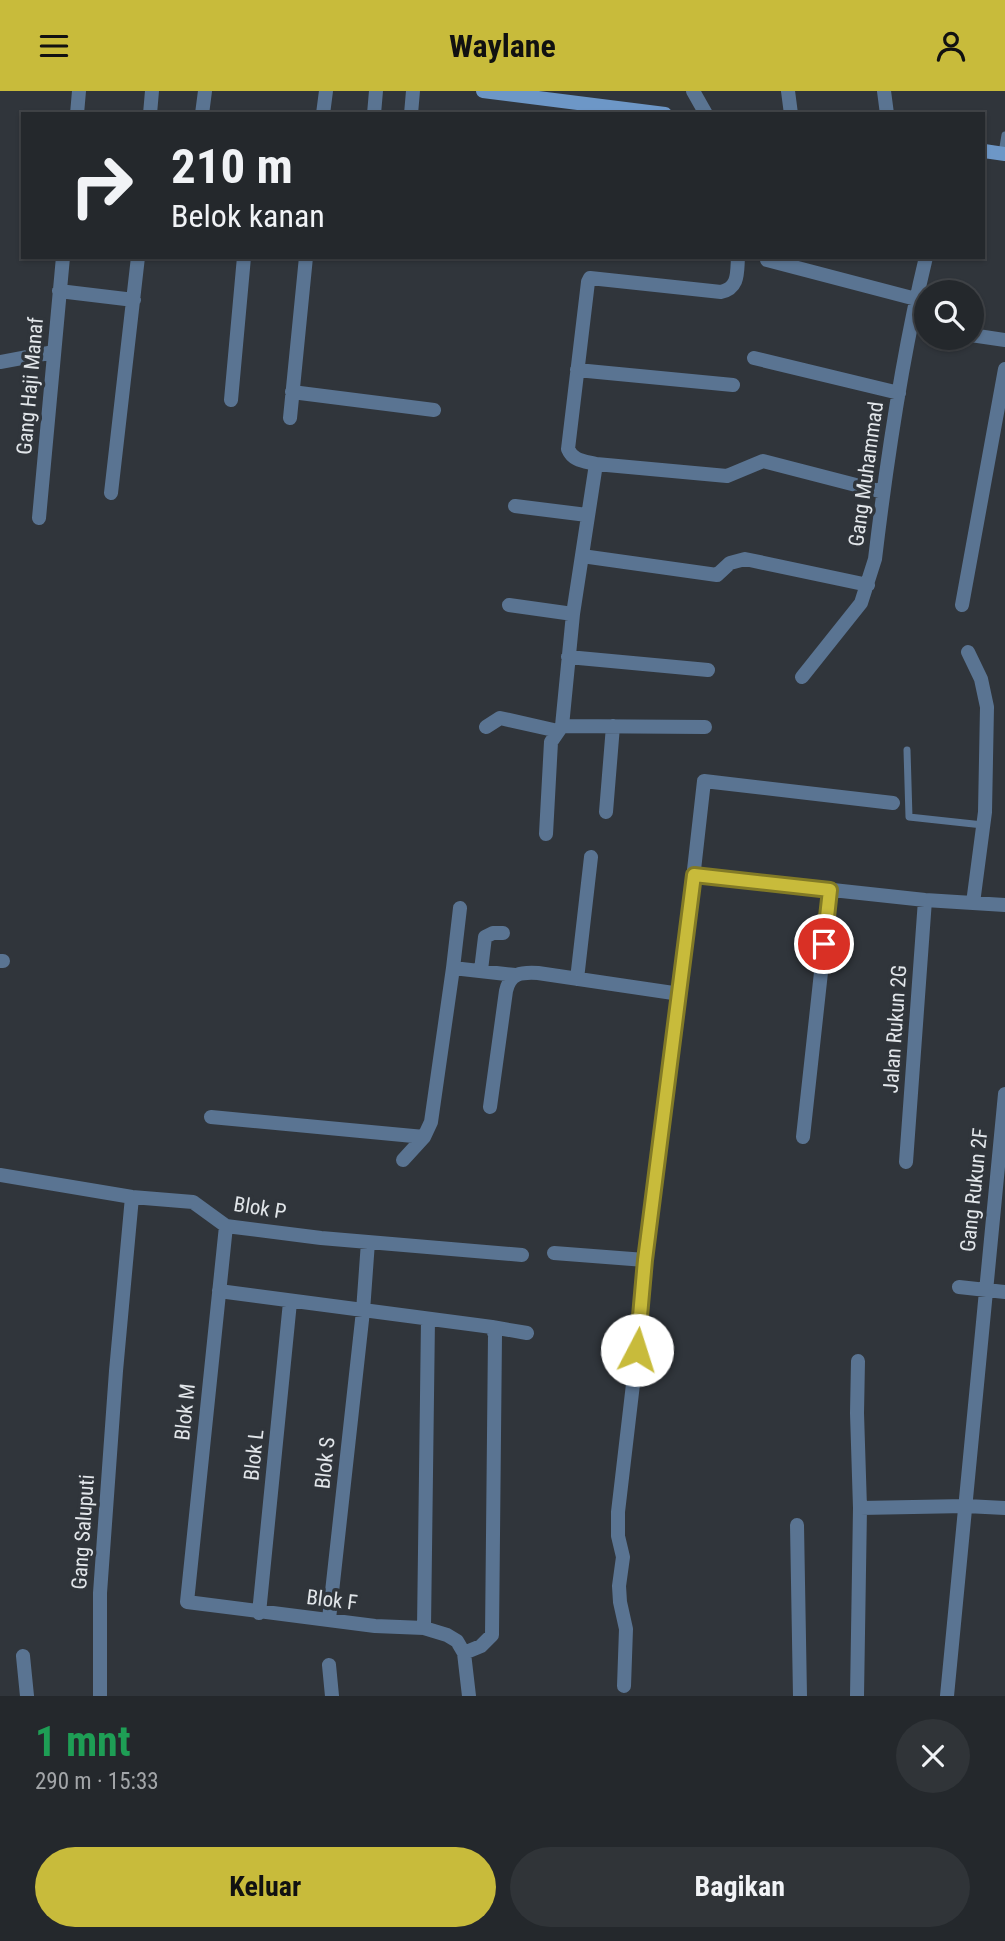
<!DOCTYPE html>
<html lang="id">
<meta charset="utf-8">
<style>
:root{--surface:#24282c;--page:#303438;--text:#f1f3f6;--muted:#a3a6a9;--line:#414448;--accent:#c8bb3b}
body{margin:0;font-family:"Roboto Condensed",sans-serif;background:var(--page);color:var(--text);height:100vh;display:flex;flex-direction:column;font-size:26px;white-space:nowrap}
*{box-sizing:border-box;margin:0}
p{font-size:23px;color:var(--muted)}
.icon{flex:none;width:38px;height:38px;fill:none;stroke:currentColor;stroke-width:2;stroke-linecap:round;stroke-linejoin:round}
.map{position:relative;height:1605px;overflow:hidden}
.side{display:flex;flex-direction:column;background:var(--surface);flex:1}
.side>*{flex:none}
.banner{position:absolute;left:21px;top:21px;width:964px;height:147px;border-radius:0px;box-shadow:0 2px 5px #0004,0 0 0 2px var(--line);background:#24282c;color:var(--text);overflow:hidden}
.controls{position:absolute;left:914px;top:189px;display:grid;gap:14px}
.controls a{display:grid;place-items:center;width:70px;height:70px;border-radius:50%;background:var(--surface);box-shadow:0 2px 5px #0004,0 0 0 2px var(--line);font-size:35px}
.pin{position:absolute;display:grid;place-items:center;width:60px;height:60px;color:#fff;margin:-30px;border:4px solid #fff;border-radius:50%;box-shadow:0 2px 7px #0007}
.me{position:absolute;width:77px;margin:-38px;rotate:5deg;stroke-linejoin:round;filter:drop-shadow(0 0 5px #0008)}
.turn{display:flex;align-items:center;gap:24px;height:147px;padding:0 35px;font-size:32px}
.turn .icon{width:91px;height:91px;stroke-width:2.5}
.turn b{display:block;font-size:49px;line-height:60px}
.round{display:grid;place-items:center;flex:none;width:74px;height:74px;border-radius:37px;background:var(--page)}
.summary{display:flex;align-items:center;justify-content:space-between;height:119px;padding:0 35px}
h1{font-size:42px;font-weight:700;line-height:52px;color:#1e9e55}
.primary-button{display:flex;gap:14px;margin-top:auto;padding:14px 35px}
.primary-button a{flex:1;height:80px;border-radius:42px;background:var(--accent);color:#111;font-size:28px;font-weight:700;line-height:80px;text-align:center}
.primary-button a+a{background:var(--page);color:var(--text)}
header{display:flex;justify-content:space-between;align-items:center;height:91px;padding:0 35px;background:var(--accent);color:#111;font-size:32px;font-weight:700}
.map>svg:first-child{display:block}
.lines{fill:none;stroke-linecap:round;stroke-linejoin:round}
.lane{stroke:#5a7492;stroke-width:7}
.street{stroke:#5a7492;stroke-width:14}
.secondary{stroke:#6d97c7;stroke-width:14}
.route-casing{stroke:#827a26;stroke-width:18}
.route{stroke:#c8bb3b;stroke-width:12}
.labels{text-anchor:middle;stroke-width:7;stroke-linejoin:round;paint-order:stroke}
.street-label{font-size:21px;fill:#e2e6ea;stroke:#30353b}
</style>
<header><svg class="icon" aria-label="menu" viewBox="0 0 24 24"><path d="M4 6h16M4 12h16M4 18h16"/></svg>Waylane<svg class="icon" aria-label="person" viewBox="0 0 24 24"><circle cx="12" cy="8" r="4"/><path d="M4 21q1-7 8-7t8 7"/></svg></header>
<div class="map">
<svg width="1005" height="1605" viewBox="0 0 1005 1605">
<rect width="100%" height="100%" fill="#30353b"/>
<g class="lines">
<path class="lane" d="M1002,62L1005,44
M907,659L909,726L983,734"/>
<path class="street" d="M693,0L706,23
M788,0L791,23
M884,0L887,23
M77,23L79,0
M150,23L152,0
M202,23L205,0
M323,23L326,0
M374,23L376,0
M411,23L413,0
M738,166C737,182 739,197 721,201L590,187L588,191L568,358C573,370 584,370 596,373L727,385L763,370L883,401
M767,169L916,208
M59,200L134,209
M971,244L1005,249
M754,267L899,302
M0,271L54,261
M577,279L733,294
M292,301L434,319
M231,309L244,166
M290,327L306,166
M111,402L138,166
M515,415L587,424
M39,427L63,166
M582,465L717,484L730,472L745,468L868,494
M509,514L573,523
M962,514L1005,278
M968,561L981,588L987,616L985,721L973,812
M568,566L708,579
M802,586L861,512L875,468C887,367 902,265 926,166
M562,635L705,636
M486,636L500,627L558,640
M606,721L613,635
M546,743L551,651L562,635L573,523L596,373
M694,784L925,809L1005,814
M0,870H3
M453,877L460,817
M481,879L485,846L493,842H503
M577,888L591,766
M490,1016L506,900C510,882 521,881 538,882L680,903
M211,1026L424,1046
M803,1046L830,799
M403,1069L424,1046L431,1031L453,877L515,884
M906,1071L925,809
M0,1084L132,1106L193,1111L226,1135L321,1147L522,1164
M226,1135L187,1511L375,1535L424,1537L447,1544L457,1550L464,1562
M554,1162L645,1169
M959,1196L1005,1201
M219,1200L492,1236L495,1244L492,1544L481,1555L464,1562L469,1605
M492,1236L527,1242
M858,1270L857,1322L860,1417
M797,1434L800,1605
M259,1522L290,1211
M329,1528L363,1220L368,1151
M424,1537L428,1228
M23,1565L27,1605
M329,1574L332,1605
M624,1595L626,1538L620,1511L619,1495L623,1466L618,1445V1421L637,1259L645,1169L680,903L704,690L893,712
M100,1605V1502L116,1280L132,1106
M857,1605L860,1417L966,1415L1005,1417
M947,1605L1005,1003"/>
<path class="secondary" d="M483,0L665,23
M984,60L1005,63"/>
</g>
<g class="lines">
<defs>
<path id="route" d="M637,1259L645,1169L694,784L830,799L824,853"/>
</defs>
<use href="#route" class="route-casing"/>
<use href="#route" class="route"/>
</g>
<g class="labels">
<g class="street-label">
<text transform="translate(30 295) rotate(-85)" y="7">Gang Haji Manaf</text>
<text transform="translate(866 383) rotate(-82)" y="7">Gang Muhammad</text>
<text transform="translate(895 938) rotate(-86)" y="7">Jalan Rukun 2G</text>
<text transform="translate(974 1099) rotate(-84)" y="7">Gang Rukun 2F</text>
<text transform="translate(260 1117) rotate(9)" y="7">Blok P</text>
<text transform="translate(185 1321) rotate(-84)" y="7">Blok M</text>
<text transform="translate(254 1364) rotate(-84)" y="7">Blok L</text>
<text transform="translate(325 1372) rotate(-84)" y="7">Blok S</text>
<text transform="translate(83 1441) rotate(-86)" y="7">Gang Saluputi</text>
<text transform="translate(332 1509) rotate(7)" y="7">Blok F</text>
</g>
</g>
</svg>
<div class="controls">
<a><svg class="icon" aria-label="search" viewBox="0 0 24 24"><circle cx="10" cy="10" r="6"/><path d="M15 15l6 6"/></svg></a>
</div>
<div class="pin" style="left:824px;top:853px;background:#d93025"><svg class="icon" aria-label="arrive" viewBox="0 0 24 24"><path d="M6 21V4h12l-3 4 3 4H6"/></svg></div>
<svg class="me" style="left:637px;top:1259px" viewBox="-20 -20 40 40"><circle r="19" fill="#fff"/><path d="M0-13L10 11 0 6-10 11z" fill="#c8bb3b"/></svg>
<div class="banner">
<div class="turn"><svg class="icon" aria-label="right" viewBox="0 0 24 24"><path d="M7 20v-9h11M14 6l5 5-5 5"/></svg><div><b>210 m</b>Belok kanan</div></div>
</div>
</div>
<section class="side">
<div class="summary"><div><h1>1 mnt</h1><p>290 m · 15:33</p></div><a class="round"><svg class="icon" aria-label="close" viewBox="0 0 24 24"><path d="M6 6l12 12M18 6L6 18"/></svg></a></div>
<div class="primary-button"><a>Keluar</a><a>Bagikan</a></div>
</section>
